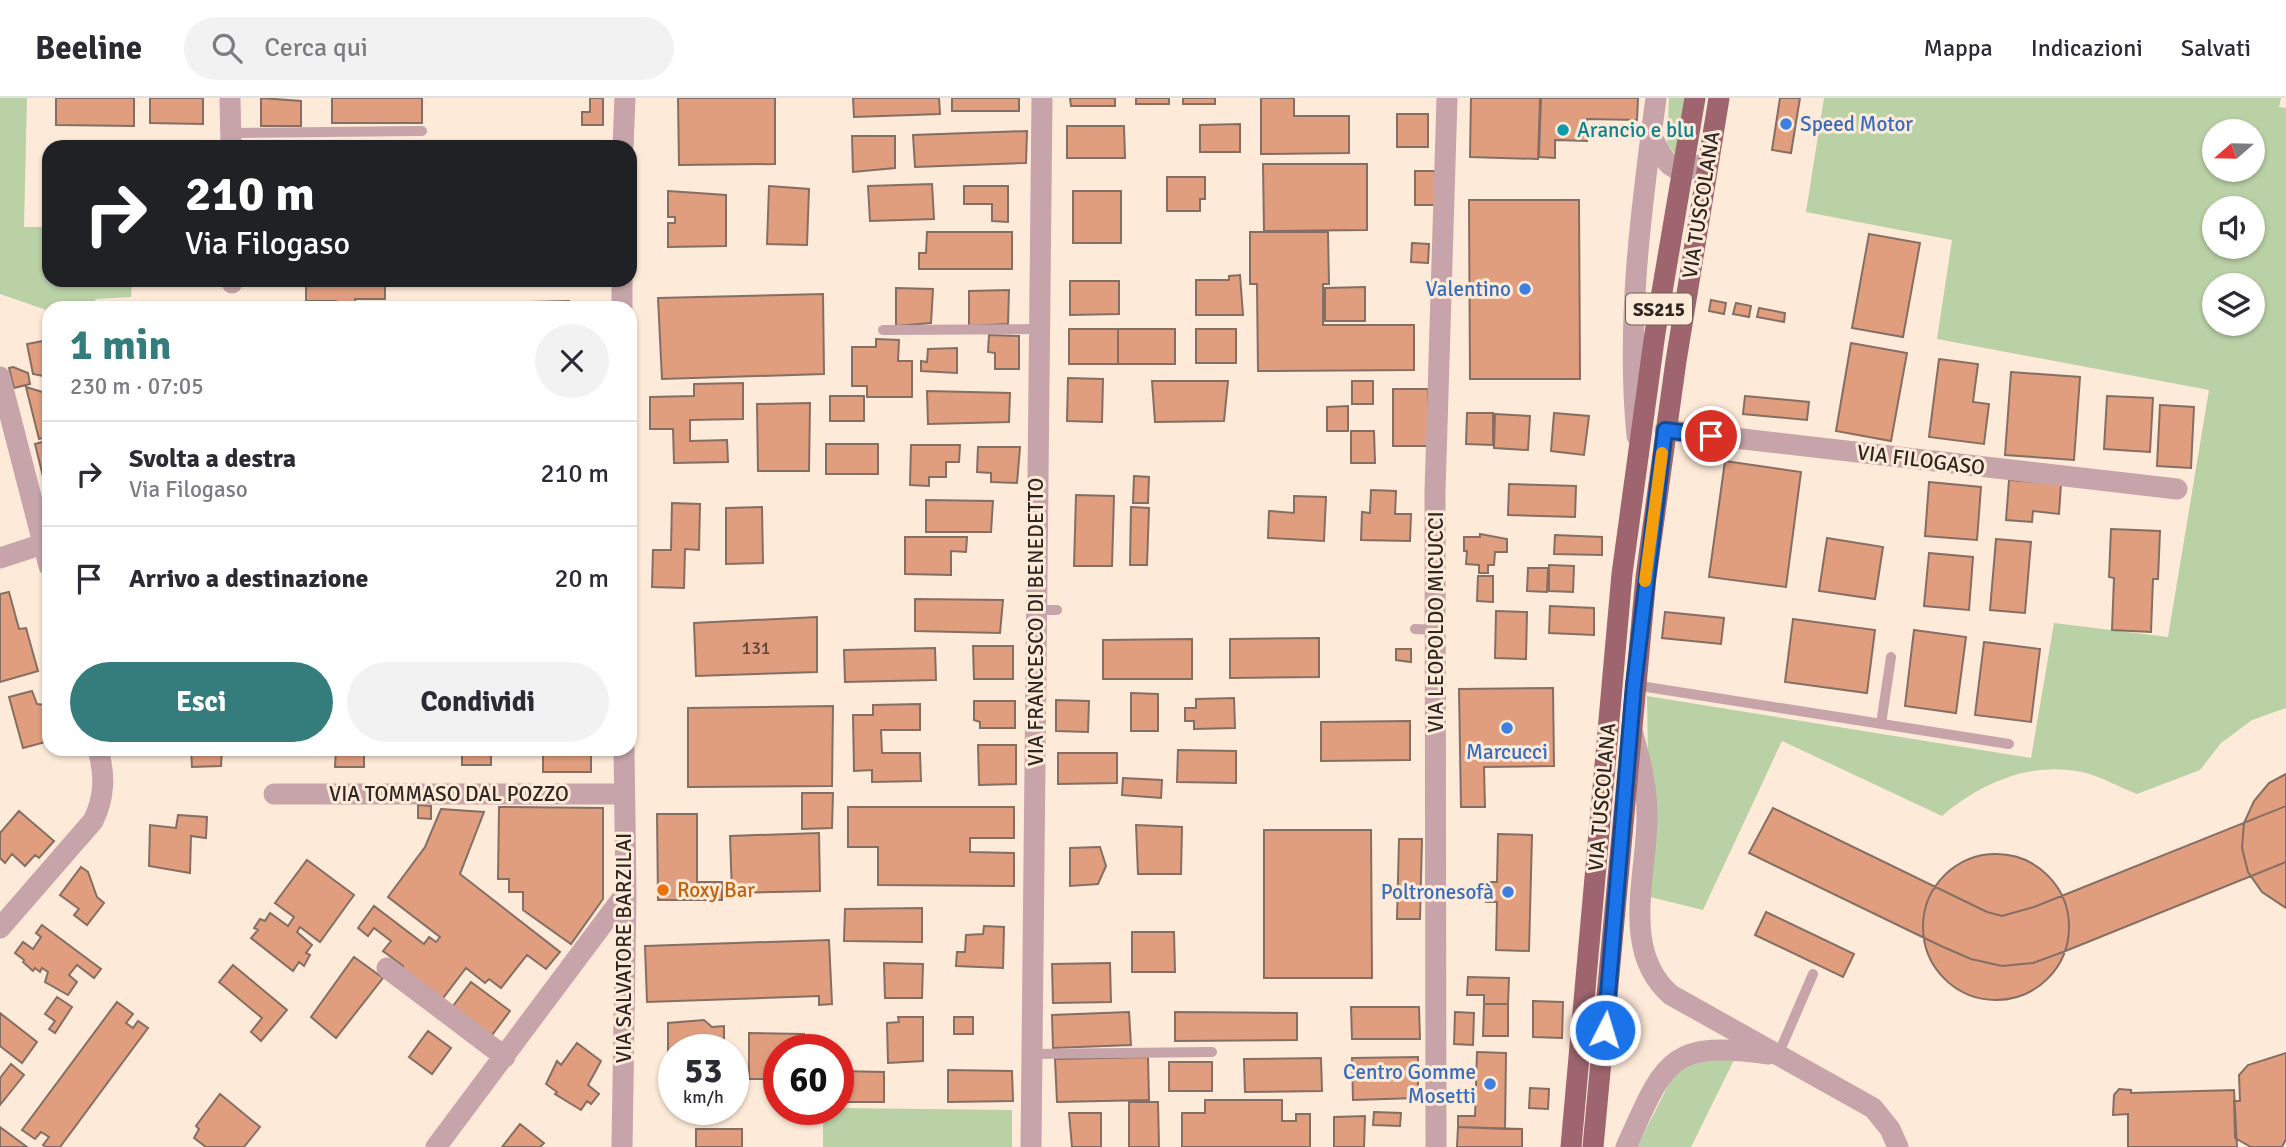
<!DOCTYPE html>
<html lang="it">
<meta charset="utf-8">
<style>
:root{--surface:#fff;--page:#f2f2f3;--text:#2b2b33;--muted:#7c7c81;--line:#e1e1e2;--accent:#347d7c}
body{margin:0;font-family:Signika,sans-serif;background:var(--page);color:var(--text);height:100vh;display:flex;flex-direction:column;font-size:26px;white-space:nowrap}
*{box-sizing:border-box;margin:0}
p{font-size:23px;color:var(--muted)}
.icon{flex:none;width:38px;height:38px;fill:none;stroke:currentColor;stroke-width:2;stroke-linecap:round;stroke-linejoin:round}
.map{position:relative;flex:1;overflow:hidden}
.panel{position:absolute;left:42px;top:203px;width:595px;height:455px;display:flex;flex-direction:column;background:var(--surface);border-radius:21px;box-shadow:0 2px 5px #0004}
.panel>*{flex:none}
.top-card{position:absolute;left:42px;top:42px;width:595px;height:147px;border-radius:21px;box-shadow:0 2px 5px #0004;background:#202124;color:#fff;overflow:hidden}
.needle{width:46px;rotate:250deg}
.buttons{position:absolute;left:2202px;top:21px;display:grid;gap:14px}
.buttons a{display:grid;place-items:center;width:63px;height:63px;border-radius:50%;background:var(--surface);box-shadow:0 2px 5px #0004;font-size:35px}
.speed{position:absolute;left:658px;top:936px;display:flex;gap:14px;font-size:35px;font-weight:700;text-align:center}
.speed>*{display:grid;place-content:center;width:91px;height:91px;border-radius:50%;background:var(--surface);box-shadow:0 2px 5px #0004;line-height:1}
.speed small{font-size:18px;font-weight:400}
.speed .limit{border:10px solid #d22;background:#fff;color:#111}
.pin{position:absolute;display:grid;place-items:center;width:60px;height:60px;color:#fff;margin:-30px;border:4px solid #fff;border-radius:50%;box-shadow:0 2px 7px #0007}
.me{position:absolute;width:77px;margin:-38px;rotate:5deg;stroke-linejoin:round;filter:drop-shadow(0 0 5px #0008)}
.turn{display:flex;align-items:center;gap:24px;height:147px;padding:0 28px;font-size:32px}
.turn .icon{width:91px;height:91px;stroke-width:2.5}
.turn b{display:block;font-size:49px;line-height:60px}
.round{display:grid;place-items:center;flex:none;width:74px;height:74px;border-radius:37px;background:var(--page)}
.headline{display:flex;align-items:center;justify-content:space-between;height:119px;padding:0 28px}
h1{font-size:42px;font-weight:800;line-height:52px;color:var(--accent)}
.primary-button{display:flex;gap:14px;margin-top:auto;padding:14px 28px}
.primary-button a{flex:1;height:80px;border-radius:42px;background:var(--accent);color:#fff;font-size:28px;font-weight:800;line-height:80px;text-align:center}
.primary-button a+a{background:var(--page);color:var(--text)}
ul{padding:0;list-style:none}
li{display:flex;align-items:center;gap:21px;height:105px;padding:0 28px;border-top:2px solid var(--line)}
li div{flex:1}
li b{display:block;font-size:26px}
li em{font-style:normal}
header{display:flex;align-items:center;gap:42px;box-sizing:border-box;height:98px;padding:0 35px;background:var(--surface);border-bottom:2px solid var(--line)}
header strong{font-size:33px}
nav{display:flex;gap:38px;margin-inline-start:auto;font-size:24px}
.search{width:490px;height:63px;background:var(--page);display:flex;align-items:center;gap:18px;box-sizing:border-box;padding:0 24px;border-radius:38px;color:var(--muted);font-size:26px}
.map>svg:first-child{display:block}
.green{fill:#b9d1a5;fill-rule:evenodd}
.building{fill:#e09e7f;stroke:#856e63;stroke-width:2}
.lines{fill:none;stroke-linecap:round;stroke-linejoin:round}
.service{stroke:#c6a4a9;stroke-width:10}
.minor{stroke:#c6a4a9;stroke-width:21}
.tertiary{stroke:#c6a4a9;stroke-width:21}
.primary{stroke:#9f656f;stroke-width:21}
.route-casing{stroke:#114b97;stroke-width:18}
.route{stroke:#1a73e8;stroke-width:12}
.slow{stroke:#f59e0b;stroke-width:12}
.shop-dot{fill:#3f7fe0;stroke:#feead8;stroke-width:2.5}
.culture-dot{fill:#0f9aa8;stroke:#feead8;stroke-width:2.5}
.food-dot{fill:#e8710a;stroke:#feead8;stroke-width:2.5}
.labels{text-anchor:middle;stroke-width:6;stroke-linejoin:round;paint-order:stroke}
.number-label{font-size:18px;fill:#5a4438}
.shield{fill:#feead8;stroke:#6c6157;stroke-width:2}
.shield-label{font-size:19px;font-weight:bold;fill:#2e2620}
.shop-label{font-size:21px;fill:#366cbe;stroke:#feead8;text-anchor:end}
.culture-label{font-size:21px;fill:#0d838f;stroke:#feead8;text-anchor:start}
.street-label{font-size:21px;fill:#2e2620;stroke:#feead8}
.food-label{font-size:21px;fill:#c56008;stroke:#feead8;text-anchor:start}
</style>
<header>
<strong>Beeline</strong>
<div class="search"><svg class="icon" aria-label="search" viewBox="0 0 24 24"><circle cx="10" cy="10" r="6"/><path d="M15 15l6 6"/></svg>Cerca qui</div>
<nav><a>Mappa</a><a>Indicazioni</a><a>Salvati</a></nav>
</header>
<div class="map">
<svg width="2286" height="1049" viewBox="0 0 2286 1049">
<rect width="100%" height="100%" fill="#feead8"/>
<path class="green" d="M0,0H27L24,129H49V182H132L131,199L96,201L88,210H49V213L0,196Z
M1669,0H1685L1676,58L1667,45Z
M1824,0H2281L2279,9L2286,10V610L2252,622L2221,645L2200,672L2137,696C2119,689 2100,678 2082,674C2029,663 1980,686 1942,718L1782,643L1703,812L1650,799L1647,598L2031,660L2054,525L2168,539L2209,292L1937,241L1952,142L1806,114ZM2214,33H2252V72H2214ZM2214,110H2252V149H2214ZM2214,187H2252V226H2214Z
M1703,960L1734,962L1691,1049H1637L1675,974Z
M838,1010L1012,1012V1049H823V1012Z"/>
<path class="building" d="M56,0H134V28L56,27Z
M150,0H203V26L150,25Z
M261,0L301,3V28H261Z
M332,0H422V25H332Z
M590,0H603V27H582V14H590Z
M678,0H775V66L679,67Z
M853,0H939L940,16L854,19Z
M952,0H1019V13H952Z
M1070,0H1115V8H1071Z
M1136,0H1169V6H1136Z
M1183,0H1215V6H1183Z
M1261,0H1294V18H1349V55L1261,56Z
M1471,0H1540L1538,61L1470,59Z
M1541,0H1638L1637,22L1587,21V43L1555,42V60L1539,59Z
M1780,0H1800L1791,55L1772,52Z
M1397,16H1428V49H1397Z
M1240,26V54H1200V27Z
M1067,28H1124L1125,60H1067Z
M1027,33L1026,65L915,69L913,37Z
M852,38H895V70L853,74Z
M261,43H308V49H261Z
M422,43V49H388V46Z
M1263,66H1367V132L1264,133Z
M1415,73H1435V107H1415Z
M1167,79H1205V101H1200V113H1167Z
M932,86L934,121L870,123L868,88Z
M769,88L809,91L807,147L767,146Z
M964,88H1008V124L992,123V106H964Z
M668,93L726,97V148L668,149V125H675V119H668Z
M1073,93H1121V145H1073Z
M1469,102H1579L1580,281H1470Z
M927,134H1012V171H919V155H926Z
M1250,134H1328L1329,186H1323V227H1414V272L1258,273L1257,186H1250Z
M1869,136L1920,145L1903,239L1852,230Z
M1412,145L1429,146L1428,165L1411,164Z
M1240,177L1243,217H1196V182H1229V178Z
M306,182H385V201H355V208L336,209V203H306Z
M1070,183H1119V216L1070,217Z
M1365,189V223H1325V190Z
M896,190L933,191L931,225L896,228Z
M1009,192L1008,226L969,228V193Z
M823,196L824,276L662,281L658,200Z
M1711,202L1726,205L1724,216L1709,213Z
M569,203L570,210H450V206Z
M1736,205L1751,208L1749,219L1733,216Z
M1759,210L1785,215L1784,224L1757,219Z
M1069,231H1118V266H1069Z
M1118,231H1175V266H1118Z
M1196,231H1236V265H1196Z
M989,237L1019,238V271H995V255L988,254Z
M876,241L899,242L898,263H912V299H867V288H852V249H876Z
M48,242L49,279H48L33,276L27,246Z
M1851,245L1907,255L1891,343L1836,333Z
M957,250V275L921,273V263L927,264L928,251Z
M1939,261L1978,266L1973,304L1989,306L1984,346L1929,339Z
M13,269L28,275L30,286L14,290L9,270Z
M2011,274L2080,279L2074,362L2005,357Z
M1068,280L1103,281L1102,324L1067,323Z
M1152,283H1228L1224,323L1155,324Z
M1352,283H1373V306H1352Z
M743,285V321L690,322V343L727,342L728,364L674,365L673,331H650V299L694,298V286Z
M26,289L49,296V338L39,341Z
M1393,291H1428V348H1393Z
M927,293L1010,295L1009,324L928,326Z
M830,298H864V323H830Z
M1745,298L1809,304L1807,322L1743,316Z
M2107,298L2153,300L2150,354L2104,351Z
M810,305L809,373H758L757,306Z
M2160,307L2194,309L2191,370L2157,368Z
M1348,308V333H1327V309Z
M1467,315H1493V347L1466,346Z
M1554,315L1589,318L1584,357L1551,353Z
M1495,316L1530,318L1528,352L1494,350Z
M1351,333H1374L1375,365H1351Z
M49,342V398L48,399L35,346Z
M826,346H878V376H826Z
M911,347H960L959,364H946V379H929V388L910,387Z
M978,349H1020L1017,385L991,384V375L977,374Z
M1725,363L1801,374L1786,489L1709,479Z
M1134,378L1149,379L1148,405H1133Z
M2009,382L2061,386L2059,416L2033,413L2032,424L2006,422Z
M1929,384L1981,389L1977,442L1925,438Z
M1509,386L1576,388L1575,419L1508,417Z
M1371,392L1396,393L1395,416H1411L1410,443L1361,442L1362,414L1370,415Z
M1076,397L1114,398L1112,468H1074Z
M1294,398L1326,399L1324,443L1268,440L1269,413L1294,415Z
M926,402L993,403L991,434H926Z
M672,405L700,406L699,452L685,451L684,490L652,489L653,452H671Z
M762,409L763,465L726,466V410Z
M1131,409L1149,410L1147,467H1130Z
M2111,431L2160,433L2158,481H2153L2151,534L2112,532L2114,480L2109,479Z
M1480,436L1507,441V454H1495L1494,467H1488V475H1479V467L1466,466L1467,453H1464V439H1480Z
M1555,437L1602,439V457L1554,456Z
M905,439H967L966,454L951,453V477L905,476Z
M1827,440L1883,449L1875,501L1819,493Z
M1996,441L2031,444L2025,515L1990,512Z
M1929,455L1973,459L1969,512L1924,508Z
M1549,467L1574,468L1573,494L1549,493Z
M1528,470H1548L1547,494L1527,493Z
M1478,478H1493V504L1477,503Z
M9,494L19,531L26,530L38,573L0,584V496Z
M915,501L1003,502L1000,535L915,533Z
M1550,508L1594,510V537L1549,535Z
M1496,513L1527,514L1526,561L1495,560Z
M1665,514L1724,520L1721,546L1662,540Z
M817,519V574L696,578L694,525Z
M1793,521L1875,532L1867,595L1785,584Z
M1914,532L1966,539L1956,615L1905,608Z
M1319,540V579L1230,580V541Z
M1192,541V581H1103V542Z
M1984,544L2040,551L2031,624L1975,617Z
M973,548H1013V581H974Z
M935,550L936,582L845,584L844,552Z
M1396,551H1411V564L1396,562Z
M1553,590L1554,668L1484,669L1485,709H1461L1459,591Z
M32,593L37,606L45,607L49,643L23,650L9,599Z
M1131,595L1158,596V633H1131Z
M1234,600L1235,630L1194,631V623H1185V610H1196V601Z
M1056,602L1089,603L1088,634L1056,633Z
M974,603H1015V630H980V624L974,622Z
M920,606V632H881L882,655H920L921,683L872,684V672L854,673L853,617H873V607Z
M833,608L832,688L688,689V610Z
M1410,623V662L1321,663V624Z
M978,647H1016V686L979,687Z
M191,651H222L221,668L192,669Z
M336,651H364V669H335Z
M462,651H491V667H462Z
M543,651H591V674H543Z
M1178,652L1236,653V685L1177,684Z
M1058,655H1117V685L1058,686Z
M2286,676V810L2262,794L2248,774L2242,750L2244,725L2254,703L2269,685Z
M1123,680L1162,682L1161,700L1122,697Z
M802,695H833L832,730L802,731Z
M418,707L431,708V721L418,720Z
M2286,708V764L2063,854L2033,865L2002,868L1971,861L1941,848L1749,755L1773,710L1987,814L2002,818L2034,809Z
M499,709L603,710V801L571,846L523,812V794H509V781H498Z
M848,709H1014V740H970V754L1014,755V788L878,787V749H848Z
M441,711L484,714L460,776L560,854L546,871L527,857L501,890L489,881L485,885L466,870L440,904L399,873L403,868L383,853L391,843L374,830L368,838L358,830L374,808L424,846L429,839L436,844L440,839L388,799L425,749Z
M19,713L54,743L39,760L35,757L25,768L12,756L5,765L0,760V735Z
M657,716H697V784H722V802H658Z
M178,717L207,719L206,740L191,738L190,775L149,768L150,727L176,730Z
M1136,727L1182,729L1181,776H1138Z
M1264,732H1371L1372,880H1264Z
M819,735L820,793L732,795L730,738Z
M1498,736L1532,737L1529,853L1496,852L1497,804H1486V784H1497Z
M1399,741H1422L1420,821H1397Z
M1100,749L1106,768L1098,786L1070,788V750Z
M1923 829a73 73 0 1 1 146 0a73 73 0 1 1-146 0Z
M307,762L354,797L320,844L300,829L297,834L312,847L306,855L310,857L304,868L299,864L293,873L251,840L258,832L254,830L260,821L265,823L270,815L288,828L294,819L275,805Z
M81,769L88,774L97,799L104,805L87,827L74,817L79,811L60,797Z
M922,810V844L844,843L845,811Z
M1766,814L1854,856L1843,879L1755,837Z
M42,827L101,871L94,880L77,867L69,877L77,884L68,897L45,884L48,874L42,870L40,874L35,870L33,873L23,864L24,862L15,855L23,844L33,851L41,839L36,835Z
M984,828L1004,829L1003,870L956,868L957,854H965L966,837L983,836Z
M1132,834H1174L1175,874H1132Z
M829,842L832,906L819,907V898L647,904L645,848Z
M354,859L383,880L336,940L311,919Z
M884,865L923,866L922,900H885Z
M1110,865L1111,904L1053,905L1052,866Z
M233,867L287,912L261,943L251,934L262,920L219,884Z
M1468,879L1509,880L1508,906H1484V897H1467Z
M471,884L510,913L489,941L450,912Z
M57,899L72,909L55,935L49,931L55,923L45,916Z
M1533,903L1563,904L1562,940L1533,939Z
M117,904L133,916L126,925L133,930L138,923L148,930L60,1049H46L43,1047L49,1039L41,1034L35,1041L22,1032Z
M1484,906H1508V938H1483Z
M1351,909H1419L1420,941H1352Z
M1129,914L1131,947L1053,950L1052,917Z
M1175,914L1297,915V942L1175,943Z
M1455,914L1474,915L1473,947L1454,946Z
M0,915L37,944L22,965L0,948Z
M898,919H923V963L888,965L887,925L899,924Z
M954,919H973V936H954Z
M704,922L712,929L724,928V952H674V984H668V925Z
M428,933L451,950L432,976L409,959Z
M749,935L804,936V952H779V981H749Z
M577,945L601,963L588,987L599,996L591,1006L587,1003L581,1012L555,996L557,994L546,986L557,963L561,967Z
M1477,954L1506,955L1505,1031L1458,1029V1018H1475Z
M2286,955V1041L2282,1049H2251L2235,1040L2234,1003H2240L2239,977L2248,967Z
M1148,959L1149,1002L1057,1004L1055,961Z
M1418,959V1000L1353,1002L1352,960Z
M1321,960L1322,993L1245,994L1244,961Z
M1169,964H1212V993H1169Z
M11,966L24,977L0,1007V980Z
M948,972L1012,973L1013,1003L948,1004Z
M838,973L884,974V1004H838Z
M1530,990L1549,991L1548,1011L1529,1010Z
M2119,991L2131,992V995L2234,992L2237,1049H2128V1016L2113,1017L2114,997Z
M220,996L260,1029L244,1049H206L194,1040L199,1031L196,1028Z
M1205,1002H1282V1023H1296V1016H1310V1049H1182V1015H1205Z
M1129,1004H1158L1159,1049H1129Z
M1374,1014L1401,1015L1400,1028L1373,1027Z
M1069,1015H1101V1049H1072Z
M1365,1018L1364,1049H1334V1019Z
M520,1026L544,1045L540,1049H502Z
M0,1029L27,1049H0Z
M1458,1029L1522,1031V1049H1457Z
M696,1031H742V1049H696Z"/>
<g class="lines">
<path class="service" d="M230,35L422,33
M883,232L1038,231
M1036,512H1057
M1415,531L1435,532
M1634,587L2009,646
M1881,626L1891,559
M1032,956L1212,954
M1778,957L1813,876"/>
<path class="minor" d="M230,0L231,49
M1651,36C1664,65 1676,86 1709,61
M623,49L625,0
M232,182V185
M622,182V210
M0,279L49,468
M1665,332L2177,391
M0,460L49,444
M1633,636C1640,662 1647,688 1647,716C1648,775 1619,852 1671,897L1873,1010L1890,1031L1898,1049
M274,696H624
M0,830L93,723C105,699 105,677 98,651
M387,870L505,959
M436,1049L626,795
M622,1049L626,795L624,651
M1031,1049L1042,0
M1436,1049L1435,394L1447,0
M1626,1049C1665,963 1668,942 1769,956"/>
<path class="tertiary" d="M1637,338C1626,226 1641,111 1656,0"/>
<path class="primary" d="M1571,1049L1622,476L1655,235L1695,0
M1593,1049L1646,479L1676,263L1719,0"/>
</g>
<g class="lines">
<defs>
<path id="route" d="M1605,932L1634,587L1665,332L1711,338"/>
</defs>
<use href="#route" class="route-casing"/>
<use href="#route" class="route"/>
<path class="slow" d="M1645,483L1662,355"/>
</g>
<g class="shop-dot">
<circle cx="1786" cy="26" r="7"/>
<circle cx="1525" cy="191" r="7"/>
<circle cx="1507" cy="630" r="7"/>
<circle cx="1508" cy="794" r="7"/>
<circle cx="1490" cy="986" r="7"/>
</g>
<circle class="culture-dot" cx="1563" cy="32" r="7"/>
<circle class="food-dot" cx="663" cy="792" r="7"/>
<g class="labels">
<g class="number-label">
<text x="756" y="556">131</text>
</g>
<rect class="shield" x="1626" y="195.5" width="66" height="31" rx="5"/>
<g class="shield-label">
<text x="1659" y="218">SS215</text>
</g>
<g class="shop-label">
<text x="1800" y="33" text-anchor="start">Speed Motor</text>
<text x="1511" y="198">Valentino</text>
<text x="1507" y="661" text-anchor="middle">Marcucci</text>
<text x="1494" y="801">Poltronesofà</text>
<text x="1476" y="981">Centro Gomme<tspan x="1476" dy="24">Mosetti</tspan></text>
</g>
<g class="culture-label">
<text x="1577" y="39">Arancio e blu</text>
</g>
<g class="street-label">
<text transform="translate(1701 107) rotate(-81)" y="7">VIA TUSCOLANA</text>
<text transform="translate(1921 362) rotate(7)" y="7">VIA FILOGASO</text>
<text transform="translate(1036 524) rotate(-90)" y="7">VIA FRANCESCO DI BENEDETTO</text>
<text transform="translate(1436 524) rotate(-90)" y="7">VIA LEOPOLDO MICUCCI</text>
<text x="449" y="703">VIA TOMMASO DAL POZZO</text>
<text transform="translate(1602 699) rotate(-85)" y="7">VIA TUSCOLANA</text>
<text transform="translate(624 850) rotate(-90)" y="7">VIA SALVATORE BARZILAI</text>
</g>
<g class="food-label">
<text x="677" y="799">Roxy Bar</text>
</g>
</g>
</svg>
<div class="buttons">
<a><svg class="needle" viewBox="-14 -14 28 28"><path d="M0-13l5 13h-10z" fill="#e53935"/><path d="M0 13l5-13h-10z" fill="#7c7c81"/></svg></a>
<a><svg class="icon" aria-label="sound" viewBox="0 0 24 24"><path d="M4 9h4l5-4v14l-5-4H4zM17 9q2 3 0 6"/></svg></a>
<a><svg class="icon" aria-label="layers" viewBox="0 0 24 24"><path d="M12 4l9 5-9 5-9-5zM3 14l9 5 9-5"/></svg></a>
</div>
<div class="speed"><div>53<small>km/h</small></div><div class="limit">60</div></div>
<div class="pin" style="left:1711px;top:338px;background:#d93025"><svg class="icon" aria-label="arrive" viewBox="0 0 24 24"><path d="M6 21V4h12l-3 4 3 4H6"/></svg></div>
<svg class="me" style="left:1605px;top:932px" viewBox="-20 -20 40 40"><circle r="17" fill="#1a73e8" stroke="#fff" stroke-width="3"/><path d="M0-11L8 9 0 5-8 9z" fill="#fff"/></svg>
<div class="top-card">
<div class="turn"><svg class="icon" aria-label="right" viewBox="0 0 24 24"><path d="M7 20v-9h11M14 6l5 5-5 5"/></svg><div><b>210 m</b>Via Filogaso</div></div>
</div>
<section class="panel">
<div class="headline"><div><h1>1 min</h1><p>230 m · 07:05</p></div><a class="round"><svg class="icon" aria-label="close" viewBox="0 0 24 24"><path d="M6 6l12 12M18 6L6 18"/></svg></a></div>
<ul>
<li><svg class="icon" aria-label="right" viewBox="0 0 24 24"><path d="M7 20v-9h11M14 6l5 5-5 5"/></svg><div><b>Svolta a destra</b><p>Via Filogaso</p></div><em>210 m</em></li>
<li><svg class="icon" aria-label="arrive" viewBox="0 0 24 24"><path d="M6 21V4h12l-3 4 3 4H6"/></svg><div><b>Arrivo a destinazione</b></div><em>20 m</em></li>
</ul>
<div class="primary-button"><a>Esci</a><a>Condividi</a></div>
</section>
</div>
